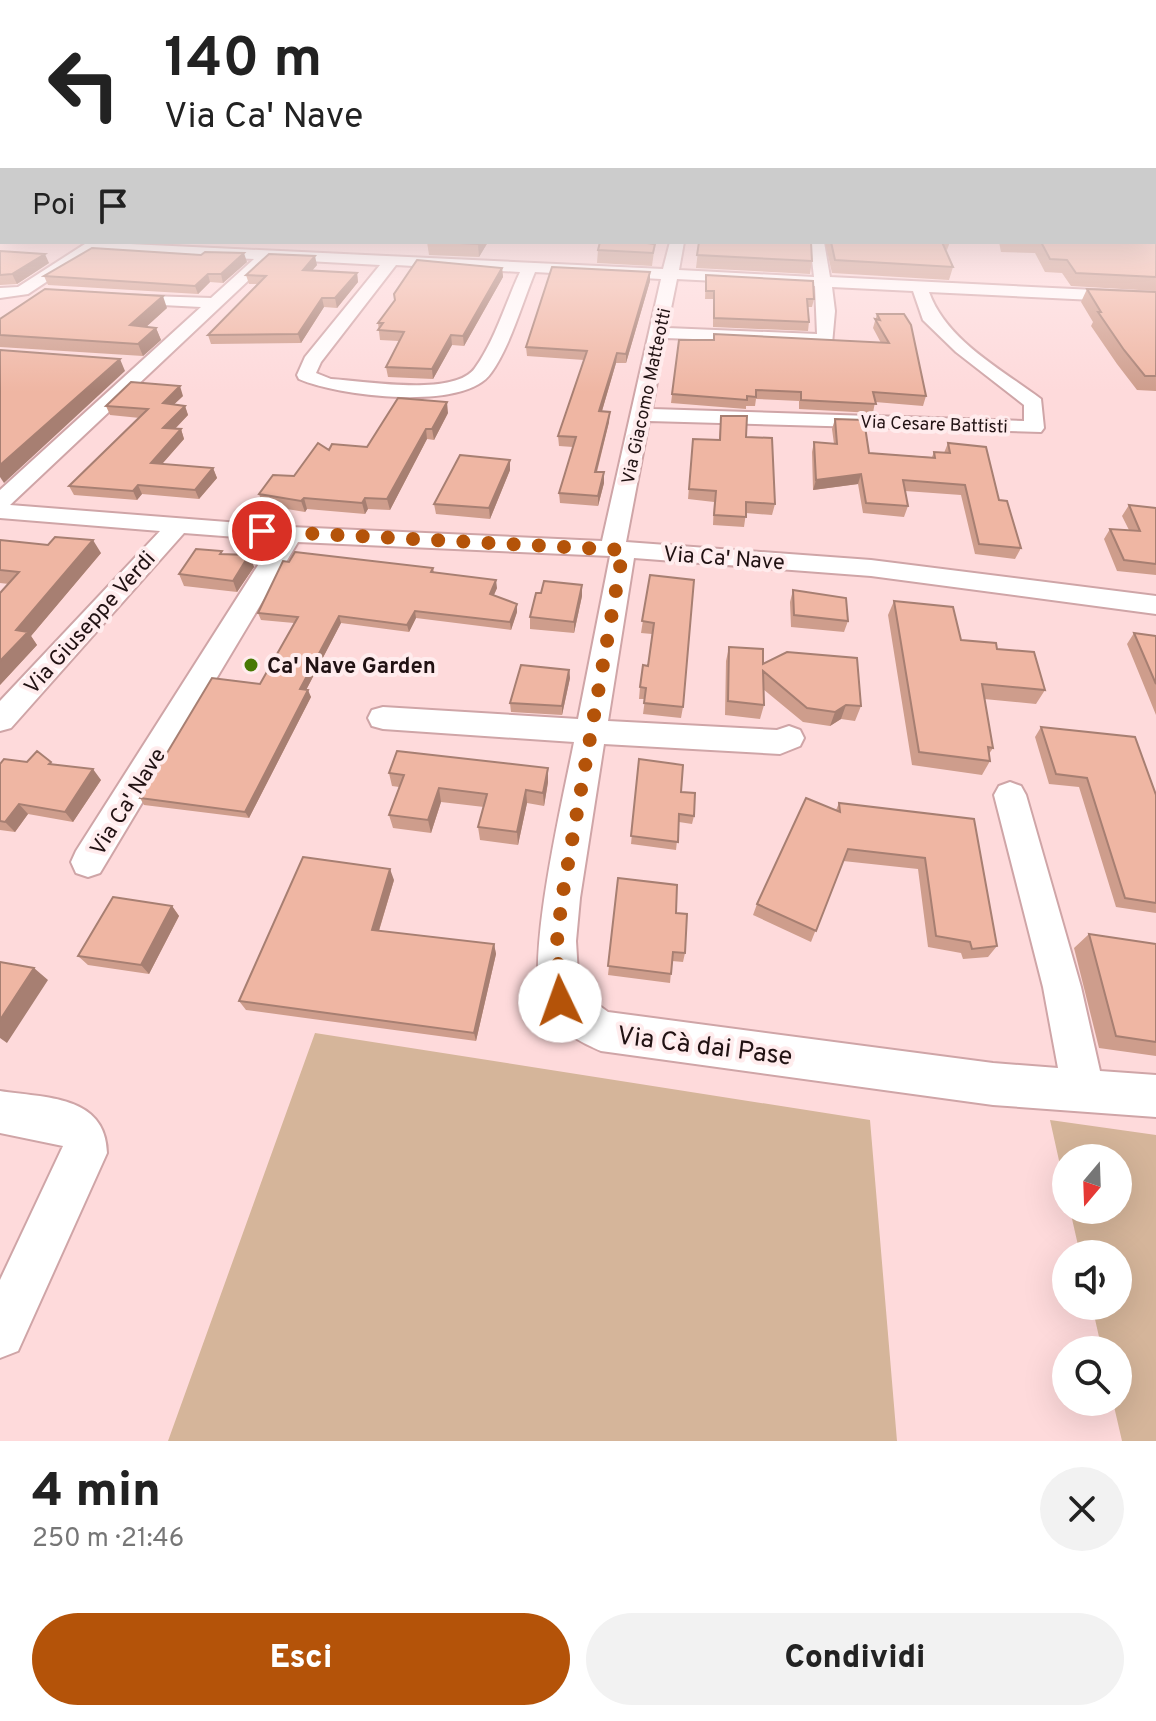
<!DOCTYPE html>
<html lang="it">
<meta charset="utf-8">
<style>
:root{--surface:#fff;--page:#f2f2f2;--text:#222;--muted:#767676;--accent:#b45309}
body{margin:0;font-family:Overpass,sans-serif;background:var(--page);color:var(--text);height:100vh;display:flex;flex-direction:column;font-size:30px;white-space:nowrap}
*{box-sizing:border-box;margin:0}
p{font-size:26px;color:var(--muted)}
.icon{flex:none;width:44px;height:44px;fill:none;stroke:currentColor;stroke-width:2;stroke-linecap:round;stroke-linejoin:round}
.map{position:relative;height:1441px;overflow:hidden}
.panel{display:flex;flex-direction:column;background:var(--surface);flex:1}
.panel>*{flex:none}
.hud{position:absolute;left:0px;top:0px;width:1156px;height:244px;box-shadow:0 8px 32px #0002;background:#fff;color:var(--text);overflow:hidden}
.needle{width:52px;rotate:199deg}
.buttons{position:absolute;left:1052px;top:1144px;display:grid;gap:16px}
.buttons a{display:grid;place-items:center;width:80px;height:80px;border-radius:50%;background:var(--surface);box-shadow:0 8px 32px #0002;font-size:40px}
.pin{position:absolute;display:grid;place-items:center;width:68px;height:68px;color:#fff;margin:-34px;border:4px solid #fff;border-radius:50%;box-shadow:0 2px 8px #0007}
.me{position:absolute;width:88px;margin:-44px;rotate:357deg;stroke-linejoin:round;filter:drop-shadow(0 0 6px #0008)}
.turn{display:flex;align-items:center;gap:28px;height:168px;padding:0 32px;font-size:36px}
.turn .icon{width:104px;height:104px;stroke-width:2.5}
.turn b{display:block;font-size:56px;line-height:68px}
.then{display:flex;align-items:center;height:76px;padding:0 32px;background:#0003;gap:16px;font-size:30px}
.round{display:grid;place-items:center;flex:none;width:84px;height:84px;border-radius:42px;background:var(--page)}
.headline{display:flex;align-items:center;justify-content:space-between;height:136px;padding:0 32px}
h1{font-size:48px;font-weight:800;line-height:60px}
.action{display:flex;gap:16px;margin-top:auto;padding:16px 32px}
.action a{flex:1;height:92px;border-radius:48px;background:var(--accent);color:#fff;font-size:32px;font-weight:800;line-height:92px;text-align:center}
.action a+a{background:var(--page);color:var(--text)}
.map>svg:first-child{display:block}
.green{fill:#d5b59a}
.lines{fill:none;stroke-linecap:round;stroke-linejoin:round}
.minor-casing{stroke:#cfa5a7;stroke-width:4}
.minor{fill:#fff;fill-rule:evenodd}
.wall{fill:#ce9d8c}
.shaded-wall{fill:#a77f72}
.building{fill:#efb6a3;stroke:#a77f72;stroke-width:2}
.route{stroke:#b45309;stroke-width:14;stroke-dasharray:0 25.2}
.poi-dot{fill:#477903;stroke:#ffeced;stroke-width:3}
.labels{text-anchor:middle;stroke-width:8;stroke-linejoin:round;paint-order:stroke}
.far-street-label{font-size:18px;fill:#211213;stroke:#ffeced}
.street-label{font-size:22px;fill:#211213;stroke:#ffeced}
.poi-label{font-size:22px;font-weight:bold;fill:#211213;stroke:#ffeced;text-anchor:start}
.near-street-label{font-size:26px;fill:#211213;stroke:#ffeced}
</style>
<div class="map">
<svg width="1156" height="1441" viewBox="0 0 1156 1441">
<rect width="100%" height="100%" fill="#fedadb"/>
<path class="green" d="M315,1033L870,1120L897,1441H168Z
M1050,1120L1156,1135V1441H1122L1113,1402H1118V1350H1102L1092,1306H1118V1254H1080L1070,1210H1118V1158H1066V1192Z"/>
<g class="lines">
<defs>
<path id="minor" d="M88,242L663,269L670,242H684L679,270L814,277L810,242H824L830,277L1156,293V303L929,292C946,340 1001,369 1041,399L1044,428L1041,432L649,421L626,542L871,560L1156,596V614L871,576L634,558L608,721L777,730L789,726L800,730L804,738L800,746L780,754L604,744L580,898L576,941L579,991L608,1012L993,1063L1058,1068L1043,987L994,795L999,786L1010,782L1021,786L1026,795L1081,987L1100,1071L1156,1075V1117L993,1105L601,1051C584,1044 556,1029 546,1013C520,977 565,790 574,742L383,729L372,726L368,718L372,710L383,707L578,719L610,556L298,542L100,873L88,877L76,873L71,862L76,851L274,540L184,533L11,728L0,731V701L160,531L0,518V490L201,307L124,303L116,298L118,295L211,298L254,259L93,251L28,294L0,298V288L18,287ZM271,259L380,265L305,357L297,375L299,379C337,396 465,412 491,373C510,347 522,303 535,272L661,279L602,541L290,527L10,505ZM396,265L520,272C506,302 495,340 475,368C455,397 365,381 331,379L316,373L321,362ZM677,279L815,286L817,334L667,328ZM832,287L913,291L923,320L956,352L1024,405V421L652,409L665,338L832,344L835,311Z
M0,1091C45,1098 106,1095 107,1153L18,1351L0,1358V1280L63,1146L0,1133Z"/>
</defs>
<use href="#minor" class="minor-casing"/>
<use href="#minor" class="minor"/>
</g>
<path class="wall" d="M1156,218V291L1071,286L1062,273L1045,272L1035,253L1001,252L999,242H1154Z
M427,242H488L479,257L429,255Z
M699,242L812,261L810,274L696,268Z
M825,242H950L947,250L945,249L953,267L949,280L832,273Z
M655,244L652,266L597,263L598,250Z
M0,251L49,263L17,284L0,285Z
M247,262L223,283L210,282L198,294L48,285L44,276Z
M317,265L312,270L357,273L358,282L337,308L324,307L301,343L211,344L208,335L257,284H249L246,275Z
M502,268L503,277L464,346L452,345L433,379L388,377L386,367L399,341L380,340L378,323Z
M650,272V281L626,363H616L602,411L609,422L597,472H604V483L598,506L560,503L559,493L573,447L559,446L558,436L584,360L527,356L526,347Z
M706,275L814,299L812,307H808L809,322L808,331L713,327V299H705Z
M1087,289L1156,292V391L1137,390L1117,364L1091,326L1093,322L1081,302Z
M167,308L146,327L156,328L161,340L143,356L0,347V319Z
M877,314L926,396L923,406L875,402L873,413L799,409V401L756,399L755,406H746V409L671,403L679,340L881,343L873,328Z
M183,396L174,404L185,406L188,415L175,429H181L184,439L162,464L213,468L217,478L199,499L142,494L137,500L74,495L69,486L140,418L110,415L106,406Z
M448,413L434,440L427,439L390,510L368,509L365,514L307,509L305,512L263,505L259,494L294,476L329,450L367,447Z
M721,416L746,437L775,504L772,515L746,513L744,527L713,525L714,502L688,499L692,450L719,440Z
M835,419L869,453L932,457L934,452L944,453L948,443L999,500L1021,548L1015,559L975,554L961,495L905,491L908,506L904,517L863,513L858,484L813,490L812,452L814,442L834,444L832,429Z
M510,460V470L490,519L436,514L434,504Z
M1129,505L1156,508V575L1117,571L1104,539L1110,529L1129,530L1122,516Z
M0,540L101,553L31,636L37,645L0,685L9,584L0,583Z
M223,554L249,555L254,567L237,592L184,586L179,574Z
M433,568L434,572L497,588L493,596L517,604V612L511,630L416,618L409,632L341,623L306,690L311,697L249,818L144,805L140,798L260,684L294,623L261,620L258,613Z
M650,575L683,707L681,718L643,714L645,699H639L640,687L648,666L652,634L641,633Z
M793,590L848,621L844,632L791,627L790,602Z
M582,596L574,633L530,629V617Z
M894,601L961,640L997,649L1045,690L1036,704L984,699L993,748L989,754L990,761L982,775L912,765L888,615Z
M1134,633L1156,636V715L1127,644Z
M729,647L763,664L861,706L855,721L841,719L830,726L803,722L763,689L764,705L760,719L725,715L726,661Z
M569,670L570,678L562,715L511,712L510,703Z
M1041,727L1156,795V913L1116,907L1079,787L1049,784L1035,737Z
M639,759L681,792L694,816L692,824L679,822L676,850L631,844Z
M0,764L53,765L101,780L73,822L28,814L15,832L0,830Z
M548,768V782L544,806L527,803L518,845L480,840L478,827L484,807L441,802L431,833L393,828L389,815L399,787L392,786L389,773Z
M839,803L974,819L997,946L988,957L963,959L961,953L928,947L918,869L843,861L811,942L753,915L757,904L836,810Z
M618,878L676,913L685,953L683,962L672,961L670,983L608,975Z
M394,880L379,931L494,944L496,954L476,1041L246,1010L239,1001Z
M172,906L179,916L149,974L88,965L78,956Z
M1089,934L1156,944V1056L1099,1048L1074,948Z"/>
<path class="shaded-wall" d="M2,201V213L0,214V202Z
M2,220V232L0,233V222Z
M479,242H488L479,257L478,244Z
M244,253L247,262L223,283L221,274Z
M45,254L49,263L17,284L12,274Z
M315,256L317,265L305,279L303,270Z
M502,268L503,277L464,346L463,336Z
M650,272V281L626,363V354Z
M357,273L358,282L337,308L335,298Z
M208,274L210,282L198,294L195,286Z
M163,296L167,308L135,337L130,325Z
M322,298L324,307L301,343L298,334Z
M156,328L161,340L143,356L138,344Z
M451,335L452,345L433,379L432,369Z
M617,353L616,363L599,421V411Z
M120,359L125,371L4,483L0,477V465Z
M180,386L183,396L166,412L163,403Z
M447,402L448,413L434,440L432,429Z
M185,406L188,415L167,437L163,428Z
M610,412L609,422L594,482L595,472Z
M181,429L184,439L155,472L151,463Z
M426,429L427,439L390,510L387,499Z
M510,460V470L490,519L489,508Z
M213,468L217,478L199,499L195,490Z
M604,472V483L598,506V496Z
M861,474L858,484L813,490L816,480Z
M138,485L142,494L137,500L133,491Z
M304,498L307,509L305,512L301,501Z
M365,498L368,509L365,514L362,503Z
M93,540L101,553L31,636L37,645L0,685V661L16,630Z
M249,555L254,567L237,592L233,581Z
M496,580L497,588L491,602L490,594Z
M582,585V596L574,633V622Z
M517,604V612L511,630L510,622Z
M415,611L416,618L409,632L407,625Z
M339,616L341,623L303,696L300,689Z
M569,670L570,678L562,715V706Z
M308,690L311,697L249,818L245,812Z
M846,705L841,719L830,726L835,712Z
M548,768V782L544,806L543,793Z
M93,769L101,780L73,822L65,812Z
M439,788L441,802L431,833L428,820Z
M526,790L527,803L518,845L517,832Z
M19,804L28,814L15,832L5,822Z
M390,869L394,880L376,940L372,930Z
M172,906L179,916L149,974L141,965Z
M494,944L496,954L476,1041L474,1033Z
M34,968L48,980L7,1043L0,1038V1020Z"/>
<path class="building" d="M0,190H2V201L0,202Z
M1154,218H1156V277L1076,273L1067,260L1050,259L1041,242H1154Z
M440,242H479L478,244Z
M600,242H639L655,244L653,253L598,250Z
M699,242H811L812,261L697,255Z
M831,242H942L953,267L835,260Z
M92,248L201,255L205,252L244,253L221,274H208L195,286L44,276Z
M0,251L45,254L12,274L0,275Z
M269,254L315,256L303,270L357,273L335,298H322L298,334L208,335L266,276L246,275Z
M417,260L502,268L463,336L451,335L432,369L386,367L404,332L378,330L383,323H378L395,300L394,294Z
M552,267L650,272L626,354L617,353L599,411L610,412L595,472H604L598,496L559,493L576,437L558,436L587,351L526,347Z
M706,275L813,281L814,299H807L809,322L714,318V291H706Z
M45,289L163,296L130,325L156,328L138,344L0,335V319Z
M1087,289L1156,292V376H1145L1124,350L1098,312H1101Z
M877,314H904L911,325L926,396L873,392L876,404L801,400V392L756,390V397L747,396V400L672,394L679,340H714V334L889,343L875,319L880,320Z
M0,350L120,359L0,465Z
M131,382L180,386L163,403L185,406L163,428L181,429L151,463L213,468L195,490L138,485L133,491L69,486L148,409L106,406Z
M398,398L447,402L432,429H426L387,499L365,498L362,503L304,498L301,501L259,494L273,475L294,476L318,443L329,450L332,444L367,447Z
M721,416H747L746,437L772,438L775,504L746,502V517L714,515L716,491L689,489L693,439L720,440Z
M835,419L864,420L869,453L935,458L934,452L950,453L948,443L986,447L999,500L1007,501L1021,548L979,544L965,485L903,480L908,506L866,503L861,474L816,480L814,442L837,444Z
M460,455L510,460L489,508L434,504Z
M1129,505L1156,508V564L1124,560L1110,529L1140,531Z
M55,537L93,540L16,630L28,632L0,661V593L19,572L0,570V540L48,545Z
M196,549L222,551L220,554L249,555L233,581L179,574Z
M295,552L433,568L431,572L496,580L490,594L517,604L510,622L415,611L407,625L339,616L300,689L308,690L245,812L140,798L212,678L260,684L298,617L258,613L283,561L289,562Z
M650,575L694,580L683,707L644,703L646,688L640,687L643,665L648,666L654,623L642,621Z
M544,581L582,585L574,622L530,617L536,593H541Z
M793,590L846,598L848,621L794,615Z
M894,601L953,607L961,640L996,643L997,649L1034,652L1045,690L982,684L993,748L988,747L990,761L919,752Z
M1134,633L1156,636V684Z
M729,647L763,649V664L787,652L857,658L861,706L846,705L835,712L807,708L763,671L764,705L728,701Z
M521,665L569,670L562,706L510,703Z
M1041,727L1135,737L1156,795V903L1125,898L1087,778L1056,774Z
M37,751L51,762L49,764L93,769L65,812L19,804L5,822L0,821V764L4,759L27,762Z
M397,751L548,768L543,793L526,790L517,832L478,827L487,794L439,788L428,820L389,815L404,775L389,773Z
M639,759L683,765L681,792L695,793L694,816L679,814L678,842L631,836Z
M806,798L840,812L839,803L974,819L997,946L972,949L970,942L936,936L925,858L848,849L816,931L757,904Z
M303,857L390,869L372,930L494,944L474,1033L239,1001Z
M618,878L677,885L676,913L687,914L685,953L673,952L671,974L608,966Z
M113,897L172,906L141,965L78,956Z
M1089,934L1156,944V1042L1116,1036Z
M0,962L34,968L0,1020Z"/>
<linearGradient id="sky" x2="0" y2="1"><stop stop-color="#97a7d6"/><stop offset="0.48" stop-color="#ffeeef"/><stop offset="1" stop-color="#ffeeef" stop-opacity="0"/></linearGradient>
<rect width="1156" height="392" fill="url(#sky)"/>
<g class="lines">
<path class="route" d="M262,531L623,550L562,898L557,941L560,1001"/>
</g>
<circle class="poi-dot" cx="251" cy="665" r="8"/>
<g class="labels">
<g class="far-street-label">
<text transform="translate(646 396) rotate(-78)" y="6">Via Giacomo Matteotti</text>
<text transform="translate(934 424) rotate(2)" y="6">Via Cesare Battisti</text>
</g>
<g class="street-label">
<text transform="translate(724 557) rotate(4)" y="8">Via Ca' Nave</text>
<text transform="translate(89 622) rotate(-48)" y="8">Via Giuseppe Verdi</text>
<text transform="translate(127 801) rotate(-58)" y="8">Via Ca' Nave</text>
</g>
<g class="poi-label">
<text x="267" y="673">Ca' Nave Garden</text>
</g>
<g class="near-street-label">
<text transform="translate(705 1045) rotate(7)" y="9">Via Cà dai Pase</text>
</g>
</g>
</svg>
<div class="buttons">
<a><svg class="needle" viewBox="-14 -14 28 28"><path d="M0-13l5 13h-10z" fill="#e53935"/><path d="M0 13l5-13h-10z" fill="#767676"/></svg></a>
<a><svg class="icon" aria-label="sound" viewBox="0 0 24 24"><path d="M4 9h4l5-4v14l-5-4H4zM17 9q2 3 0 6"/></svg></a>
<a><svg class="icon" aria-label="search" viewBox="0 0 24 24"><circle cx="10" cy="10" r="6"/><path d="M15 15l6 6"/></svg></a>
</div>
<div class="pin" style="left:262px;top:531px;background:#d93025"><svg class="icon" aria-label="arrive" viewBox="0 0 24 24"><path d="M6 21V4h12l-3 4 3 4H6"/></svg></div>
<svg class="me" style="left:560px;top:1001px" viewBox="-20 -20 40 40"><circle r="19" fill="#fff"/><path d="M0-13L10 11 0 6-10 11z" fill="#b45309"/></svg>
<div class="hud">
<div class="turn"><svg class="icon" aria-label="left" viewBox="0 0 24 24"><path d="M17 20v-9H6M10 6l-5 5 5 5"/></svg><div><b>140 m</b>Via Ca' Nave</div></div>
<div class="then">Poi<svg class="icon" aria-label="arrive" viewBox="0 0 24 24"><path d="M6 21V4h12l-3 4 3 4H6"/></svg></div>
</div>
</div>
<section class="panel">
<div class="headline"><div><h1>4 min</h1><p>250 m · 21:46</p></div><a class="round"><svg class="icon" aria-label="close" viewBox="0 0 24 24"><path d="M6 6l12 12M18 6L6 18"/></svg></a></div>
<div class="action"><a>Esci</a><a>Condividi</a></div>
</section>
